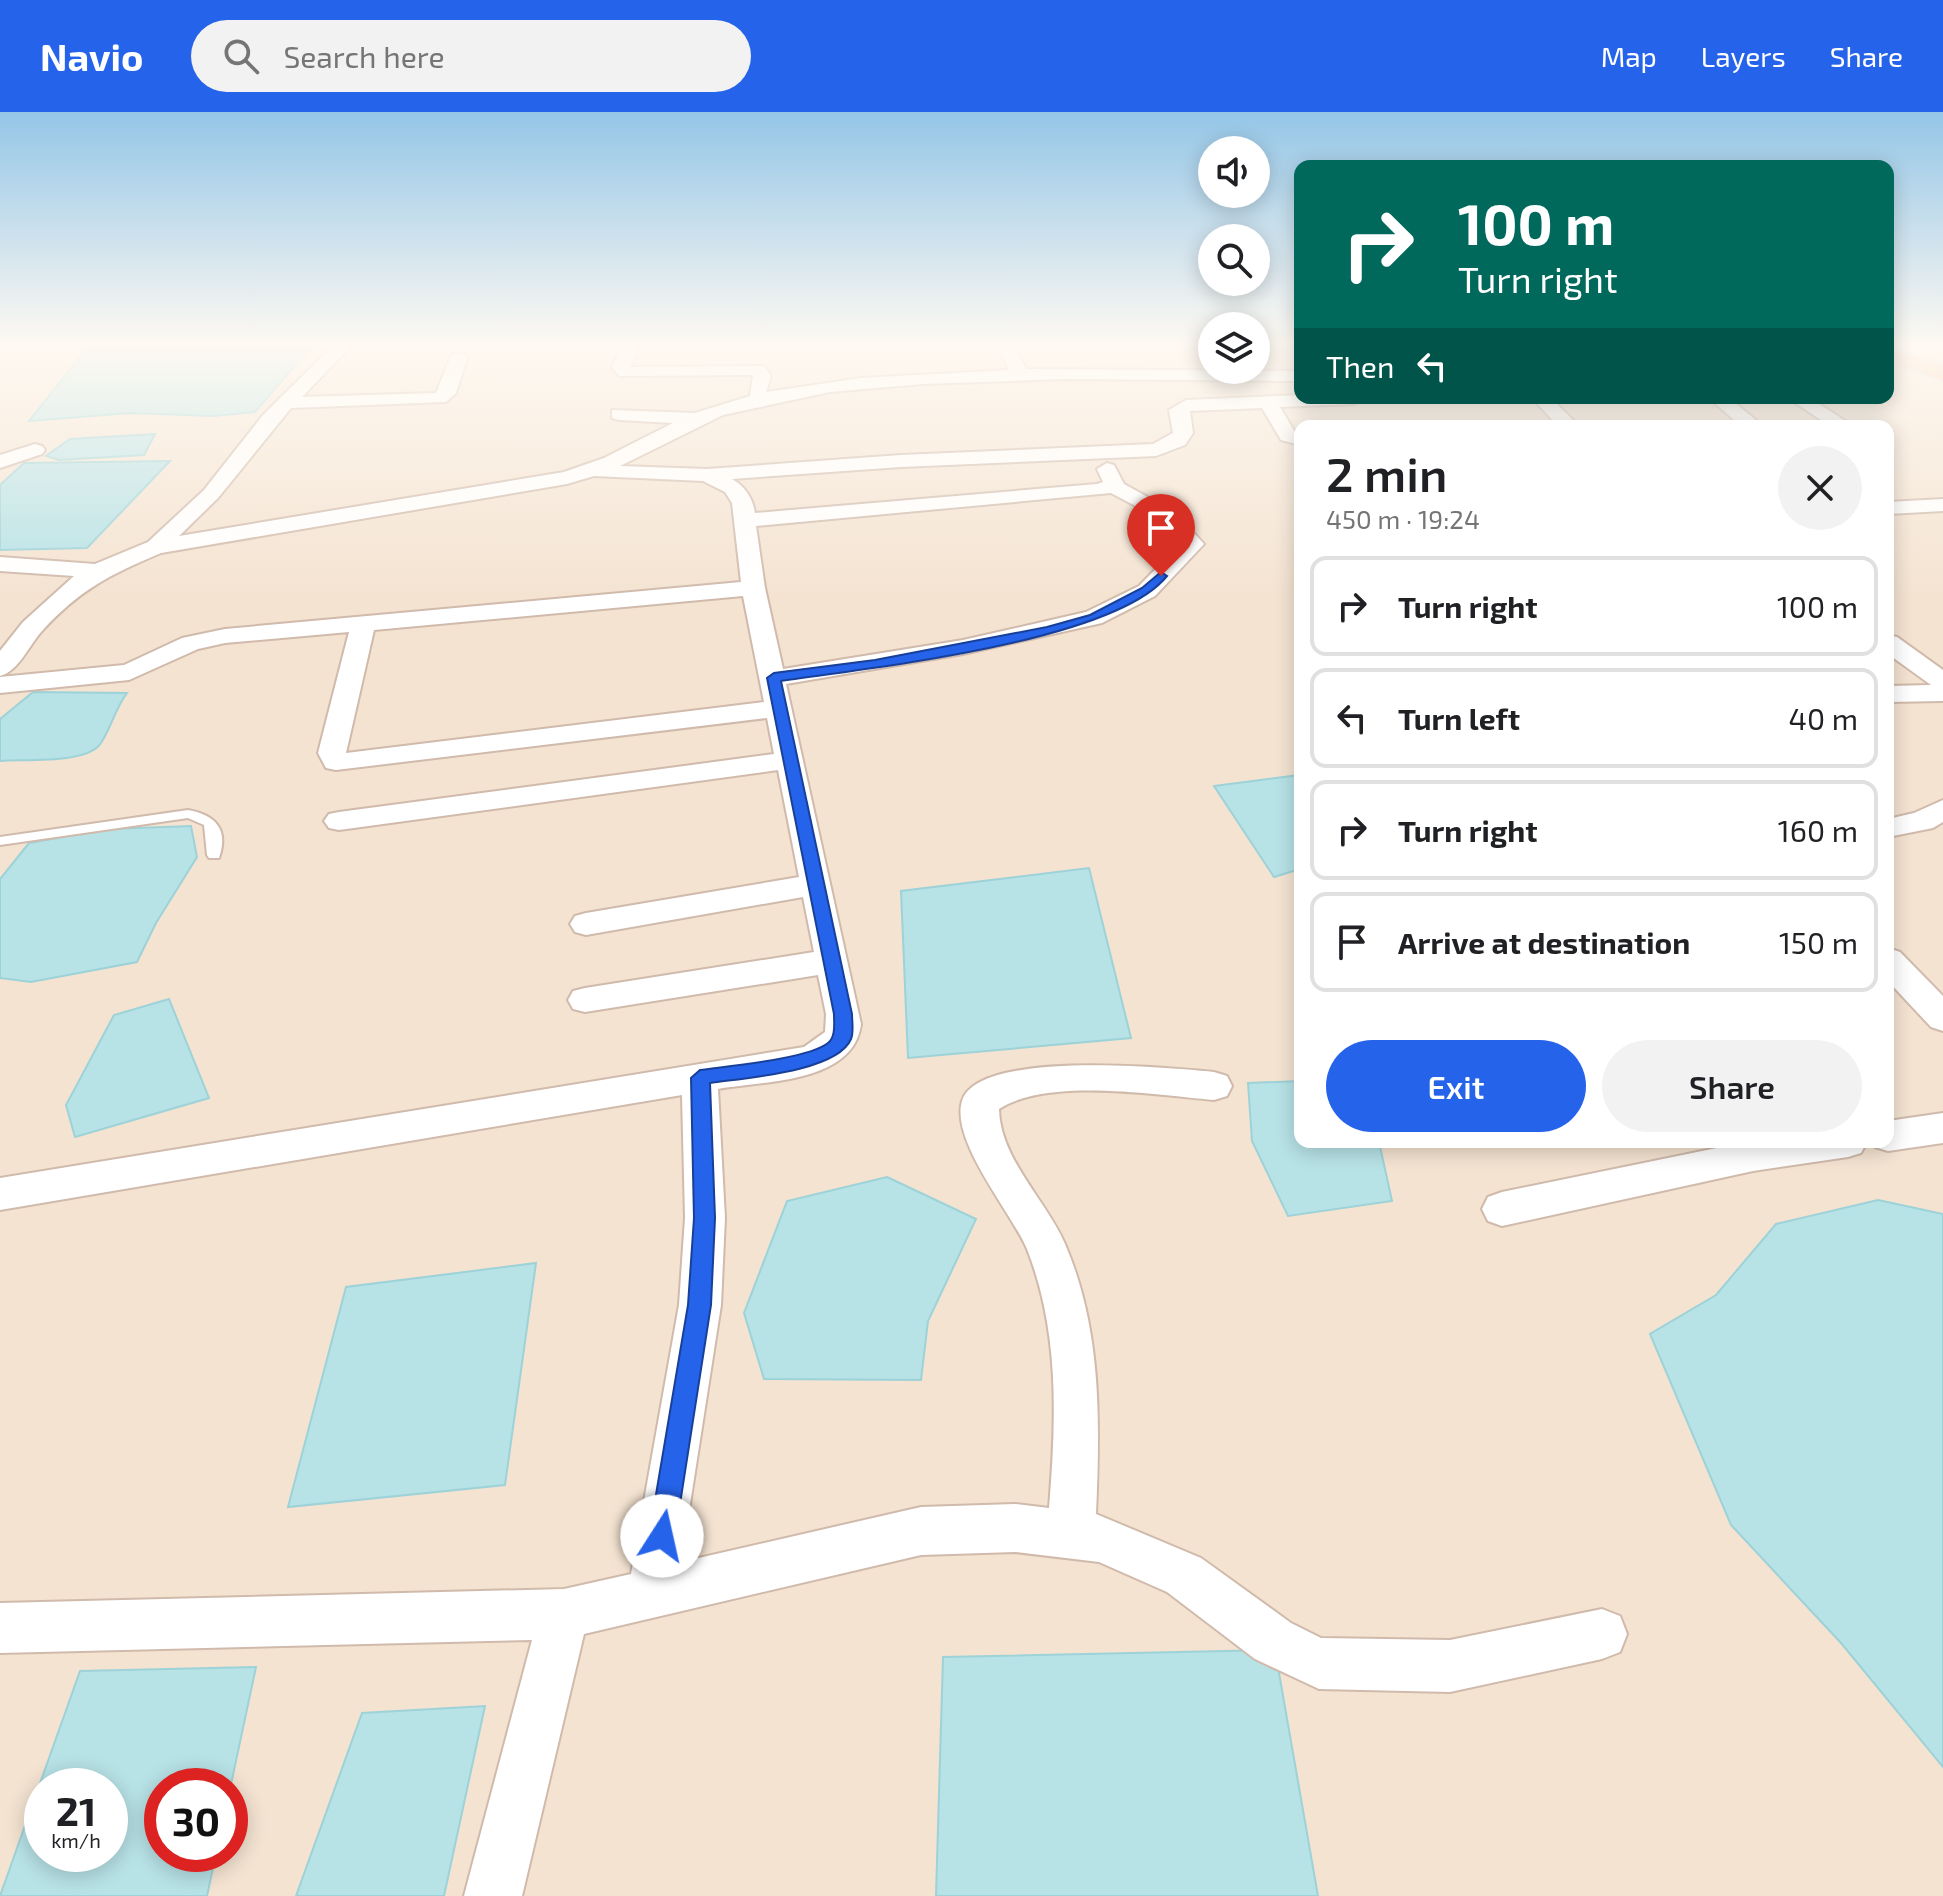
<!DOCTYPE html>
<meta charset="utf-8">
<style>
:root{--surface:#fff;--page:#f2f2f2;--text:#202124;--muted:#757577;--line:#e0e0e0;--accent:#2563eb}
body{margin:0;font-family:"Exo 2",sans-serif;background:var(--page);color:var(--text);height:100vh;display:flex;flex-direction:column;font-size:30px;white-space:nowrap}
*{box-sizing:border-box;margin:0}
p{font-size:26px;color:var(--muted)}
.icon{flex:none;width:44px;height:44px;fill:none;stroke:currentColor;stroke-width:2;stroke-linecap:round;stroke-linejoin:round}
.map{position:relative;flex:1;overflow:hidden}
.side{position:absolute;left:1294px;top:308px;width:600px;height:728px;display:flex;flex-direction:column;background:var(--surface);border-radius:16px;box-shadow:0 4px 20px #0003}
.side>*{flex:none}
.hud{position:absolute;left:1294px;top:48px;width:600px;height:244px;border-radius:16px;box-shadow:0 4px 20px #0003;background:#00695c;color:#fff;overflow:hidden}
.buttons{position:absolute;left:1198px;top:24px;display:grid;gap:16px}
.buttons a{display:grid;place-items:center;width:72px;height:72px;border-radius:50%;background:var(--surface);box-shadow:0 4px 20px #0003;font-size:40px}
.speed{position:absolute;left:24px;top:1656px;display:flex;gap:16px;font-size:40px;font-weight:700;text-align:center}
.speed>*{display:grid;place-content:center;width:104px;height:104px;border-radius:50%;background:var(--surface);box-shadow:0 4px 20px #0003;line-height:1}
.speed small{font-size:20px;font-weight:400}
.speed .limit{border:12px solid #d22;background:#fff;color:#111}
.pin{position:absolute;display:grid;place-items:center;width:68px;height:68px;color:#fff;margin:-82px -34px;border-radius:50% 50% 50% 0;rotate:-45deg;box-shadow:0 0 8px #0007}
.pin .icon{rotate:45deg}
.me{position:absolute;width:88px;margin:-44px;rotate:10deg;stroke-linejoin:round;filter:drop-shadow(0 0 6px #0008)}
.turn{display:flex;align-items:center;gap:28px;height:168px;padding:0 32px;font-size:36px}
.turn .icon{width:104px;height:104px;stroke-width:2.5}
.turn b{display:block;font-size:56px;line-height:68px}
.then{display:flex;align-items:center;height:76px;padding:0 32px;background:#0003;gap:16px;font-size:30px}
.round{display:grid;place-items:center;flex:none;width:84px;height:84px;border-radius:42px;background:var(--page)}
.headline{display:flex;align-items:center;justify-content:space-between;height:136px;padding:0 32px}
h1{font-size:48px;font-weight:600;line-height:60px}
.cta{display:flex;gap:16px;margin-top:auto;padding:16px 32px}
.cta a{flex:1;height:92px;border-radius:48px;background:var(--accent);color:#fff;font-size:32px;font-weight:600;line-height:92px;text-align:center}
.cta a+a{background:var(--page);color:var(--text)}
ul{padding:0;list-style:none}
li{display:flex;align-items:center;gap:24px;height:100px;margin:0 16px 12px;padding:0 16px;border:4px solid var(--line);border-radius:16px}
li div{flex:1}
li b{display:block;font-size:30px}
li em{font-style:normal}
header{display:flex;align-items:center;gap:48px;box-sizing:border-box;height:112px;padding:0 40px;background:var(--accent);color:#fff}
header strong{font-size:38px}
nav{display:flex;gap:44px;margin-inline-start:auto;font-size:28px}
.search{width:560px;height:72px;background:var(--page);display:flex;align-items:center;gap:20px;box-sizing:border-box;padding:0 28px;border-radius:44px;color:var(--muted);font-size:30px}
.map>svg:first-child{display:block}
.residential{fill:#f4e3d1;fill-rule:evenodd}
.water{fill:#b7e2e6;stroke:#9dd2d8;stroke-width:2;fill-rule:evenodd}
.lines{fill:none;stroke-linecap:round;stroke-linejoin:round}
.service-casing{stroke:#d0baac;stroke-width:4}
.minor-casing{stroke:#d0baac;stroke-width:4}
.trunk-casing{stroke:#dbd3d0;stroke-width:4}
.service{fill:#fff;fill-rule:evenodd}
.minor{fill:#fff;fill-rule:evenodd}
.trunk{fill:#fac09a;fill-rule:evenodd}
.route{fill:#2563eb;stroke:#184099;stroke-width:2}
</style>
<header>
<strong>Navio</strong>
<div class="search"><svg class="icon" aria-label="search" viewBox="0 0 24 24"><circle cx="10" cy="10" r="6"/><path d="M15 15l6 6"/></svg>Search here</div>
<nav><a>Map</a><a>Layers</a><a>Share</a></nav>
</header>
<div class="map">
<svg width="1943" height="1784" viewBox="0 0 1943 1784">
<rect width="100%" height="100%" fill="#fdf1e3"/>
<path class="residential" d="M0,234H1212V258H1256V234H1300V286H1888V234H1943V1784H0ZM1300,314H1888V1030H1300ZM42,1674H110V1742H42ZM162,1674H230V1742H162Z"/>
<path class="water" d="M89,234H312L255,300L213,304L130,301L29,309Z
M155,322L144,343L59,348L46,344L70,327Z
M170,349L87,436L0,438V373L24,351Z
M33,580L127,581C115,597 112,614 101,631C88,652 25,647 0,649V607Z
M1300,663V757L1274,765L1214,674Z
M191,714L197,745L156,811L137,850L31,870L0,866V767L29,731L108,717Z
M1089,756L1131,926L908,946L901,779Z
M169,887L209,986L75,1025L66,993L114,903Z
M1300,969V1030H1379L1392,1089L1288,1104L1252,1029L1248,971Z
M887,1065L976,1107L928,1209L921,1268L764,1267L744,1201L787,1089Z
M1878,1088L1943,1102V1655L1841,1531L1731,1413L1650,1222L1716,1183L1776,1112Z
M536,1151L505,1373L288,1395L346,1175Z
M1275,1538L1318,1784H936L943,1545Z
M256,1555L230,1677L162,1674V1742H216L207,1784H0L80,1559ZM42,1674H110V1742H42Z
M485,1594L444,1784H296L362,1601Z"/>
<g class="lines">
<defs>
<path id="service" d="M188,698C216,703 229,718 219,746H209L207,743L204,713L188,706L0,733V725Z"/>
<path id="minor" d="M333,234H351L302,285L436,281L452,242H464L467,246L456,281L446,290L291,296L218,386L179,424L564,360L604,346L673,311L619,308L612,306V298L695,301L750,284L753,263L619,264L612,255L623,234H640L630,255L764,254L771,264L766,280L861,266L1009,258L998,234H1014L1026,257L1300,259V269L1064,267L923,272L830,280L723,303L620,354L707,357L901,343L1153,332L1173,321L1169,298L1186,288L1300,283V286H1363L1354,292L1280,295L1295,320L1300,321V333L1281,328L1262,296L1190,299L1193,321L1185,333L1156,344L901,355L732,367C745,374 753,387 755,401L1097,372L1103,370L1097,357L1107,351L1114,353L1124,372L1175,400L1204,432L1155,484L1102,511L963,542L786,572L861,912C854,971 764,969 718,977L725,1106L721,1193L681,1450L921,1395L1015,1392L1049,1396C1056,1310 1060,1220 1027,1137C1012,1101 950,1029 962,989C978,937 1171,956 1214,960L1227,964L1232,974L1227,984L1214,988C1156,983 1048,965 999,997C1000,1047 1046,1088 1065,1132C1102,1218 1100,1310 1096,1402L1201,1446L1291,1511L1321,1526L1450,1528L1602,1497L1620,1504L1627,1522L1620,1540L1602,1547L1450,1580L1319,1577L1255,1547L1167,1480L1099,1450L1015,1440L921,1443L584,1522L522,1784H464L532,1528L0,1541V1491L564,1477L631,1462L679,1193L685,1106L682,983L0,1098V1066L804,935L825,920L826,902L818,863L585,900L573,897L568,888L573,879L585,876L814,840L803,785L586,823L575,820L570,812L575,804L586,801L799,765L778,658L339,718L329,716L324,709L329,702L339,700L774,642L767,606L336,658L326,656L318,641L349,520L225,531L198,537L129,568L0,581V565L124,553L182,526L225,517L741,470L732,391L725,380L703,369L594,364L567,372L161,441C111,462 79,478 42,519C29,533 19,559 0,564V539L23,510L74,464L0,459V445L95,452L148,430L204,378L263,303ZM1111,381L1149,401L1181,431L1139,474L1086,500L963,528L783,557L765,476L756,414ZM743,484L764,590L346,641L374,518Z
M1532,286H1551L1579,314H1558Z
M1709,286H1729L1763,314H1741Z
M1788,286H1810L1853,314H1830Z
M35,332L42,334L45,338L42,342L0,356V343Z
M1943,387V399L1888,402V390Z
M1888,523L1897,525L1943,558V589L1888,590V574L1931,573L1888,542Z
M1943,688V710L1933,716L1888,725V707L1914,701Z
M1888,836L1900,840L1943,884V919L1931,915L1888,869Z
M1943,1001V1031L1888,1039L1875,1035L1872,1030H1888V1009Z
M1746,1030H1867L1861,1041L1848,1045L1753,1059L1502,1114L1488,1109L1482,1097L1488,1085L1502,1080Z"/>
<path id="trunk" d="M1888,235L1943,253V268L1888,249Z"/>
</defs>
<use href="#service" class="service-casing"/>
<use href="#minor" class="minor-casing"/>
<use href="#trunk" class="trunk-casing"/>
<use href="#service" class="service"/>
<use href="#minor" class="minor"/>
<use href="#trunk" class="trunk"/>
</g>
<linearGradient id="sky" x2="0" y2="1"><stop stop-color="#94c6e7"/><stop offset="0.48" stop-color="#fef9f2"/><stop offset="1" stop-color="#fef9f2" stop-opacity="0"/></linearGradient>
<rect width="1943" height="483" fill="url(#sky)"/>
<path class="route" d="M1161,460L1167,464C1114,530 869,556 781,569L852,902C852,910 854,920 851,927C837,960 743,966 710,971L715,1106L711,1193L675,1424L671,1433L662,1437L653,1433L649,1424L688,1193L694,1106L691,966L700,958C728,954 808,947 828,931C836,925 834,911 834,902L767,566L774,561L875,548L1047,515L1090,503L1142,476Z"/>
</svg>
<div class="buttons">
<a><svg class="icon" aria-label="sound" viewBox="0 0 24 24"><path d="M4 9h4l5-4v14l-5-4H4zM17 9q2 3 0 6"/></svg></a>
<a><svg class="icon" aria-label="search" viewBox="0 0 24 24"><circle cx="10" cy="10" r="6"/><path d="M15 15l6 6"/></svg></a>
<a><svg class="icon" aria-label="layers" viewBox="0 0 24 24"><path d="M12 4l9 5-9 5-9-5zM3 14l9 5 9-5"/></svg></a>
</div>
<div class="speed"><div>21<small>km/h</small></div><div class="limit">30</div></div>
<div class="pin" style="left:1161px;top:464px;background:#d93025"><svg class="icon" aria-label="arrive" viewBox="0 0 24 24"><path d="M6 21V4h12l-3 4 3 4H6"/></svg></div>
<svg class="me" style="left:662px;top:1424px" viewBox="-20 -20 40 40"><circle r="19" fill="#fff"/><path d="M0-13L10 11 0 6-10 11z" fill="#2563eb"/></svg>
<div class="hud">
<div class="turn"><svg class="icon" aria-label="right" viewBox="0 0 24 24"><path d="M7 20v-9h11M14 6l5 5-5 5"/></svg><div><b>100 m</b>Turn right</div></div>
<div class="then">Then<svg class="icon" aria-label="left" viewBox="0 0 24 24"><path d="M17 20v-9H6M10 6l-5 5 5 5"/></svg></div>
</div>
<section class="side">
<div class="headline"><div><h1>2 min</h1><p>450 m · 19:24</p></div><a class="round"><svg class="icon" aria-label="close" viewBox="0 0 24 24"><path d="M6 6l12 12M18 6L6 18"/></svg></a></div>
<ul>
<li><svg class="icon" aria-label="right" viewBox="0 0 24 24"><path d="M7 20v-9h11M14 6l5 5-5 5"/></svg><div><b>Turn right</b></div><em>100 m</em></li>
<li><svg class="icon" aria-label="left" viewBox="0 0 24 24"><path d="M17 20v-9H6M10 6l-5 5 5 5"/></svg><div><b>Turn left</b></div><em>40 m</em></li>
<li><svg class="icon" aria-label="right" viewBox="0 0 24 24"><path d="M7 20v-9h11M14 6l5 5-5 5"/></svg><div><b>Turn right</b></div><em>160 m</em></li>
<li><svg class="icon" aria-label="arrive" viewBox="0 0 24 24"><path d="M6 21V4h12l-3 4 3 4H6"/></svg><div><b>Arrive at destination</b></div><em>150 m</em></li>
</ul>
<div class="cta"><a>Exit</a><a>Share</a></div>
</section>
</div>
